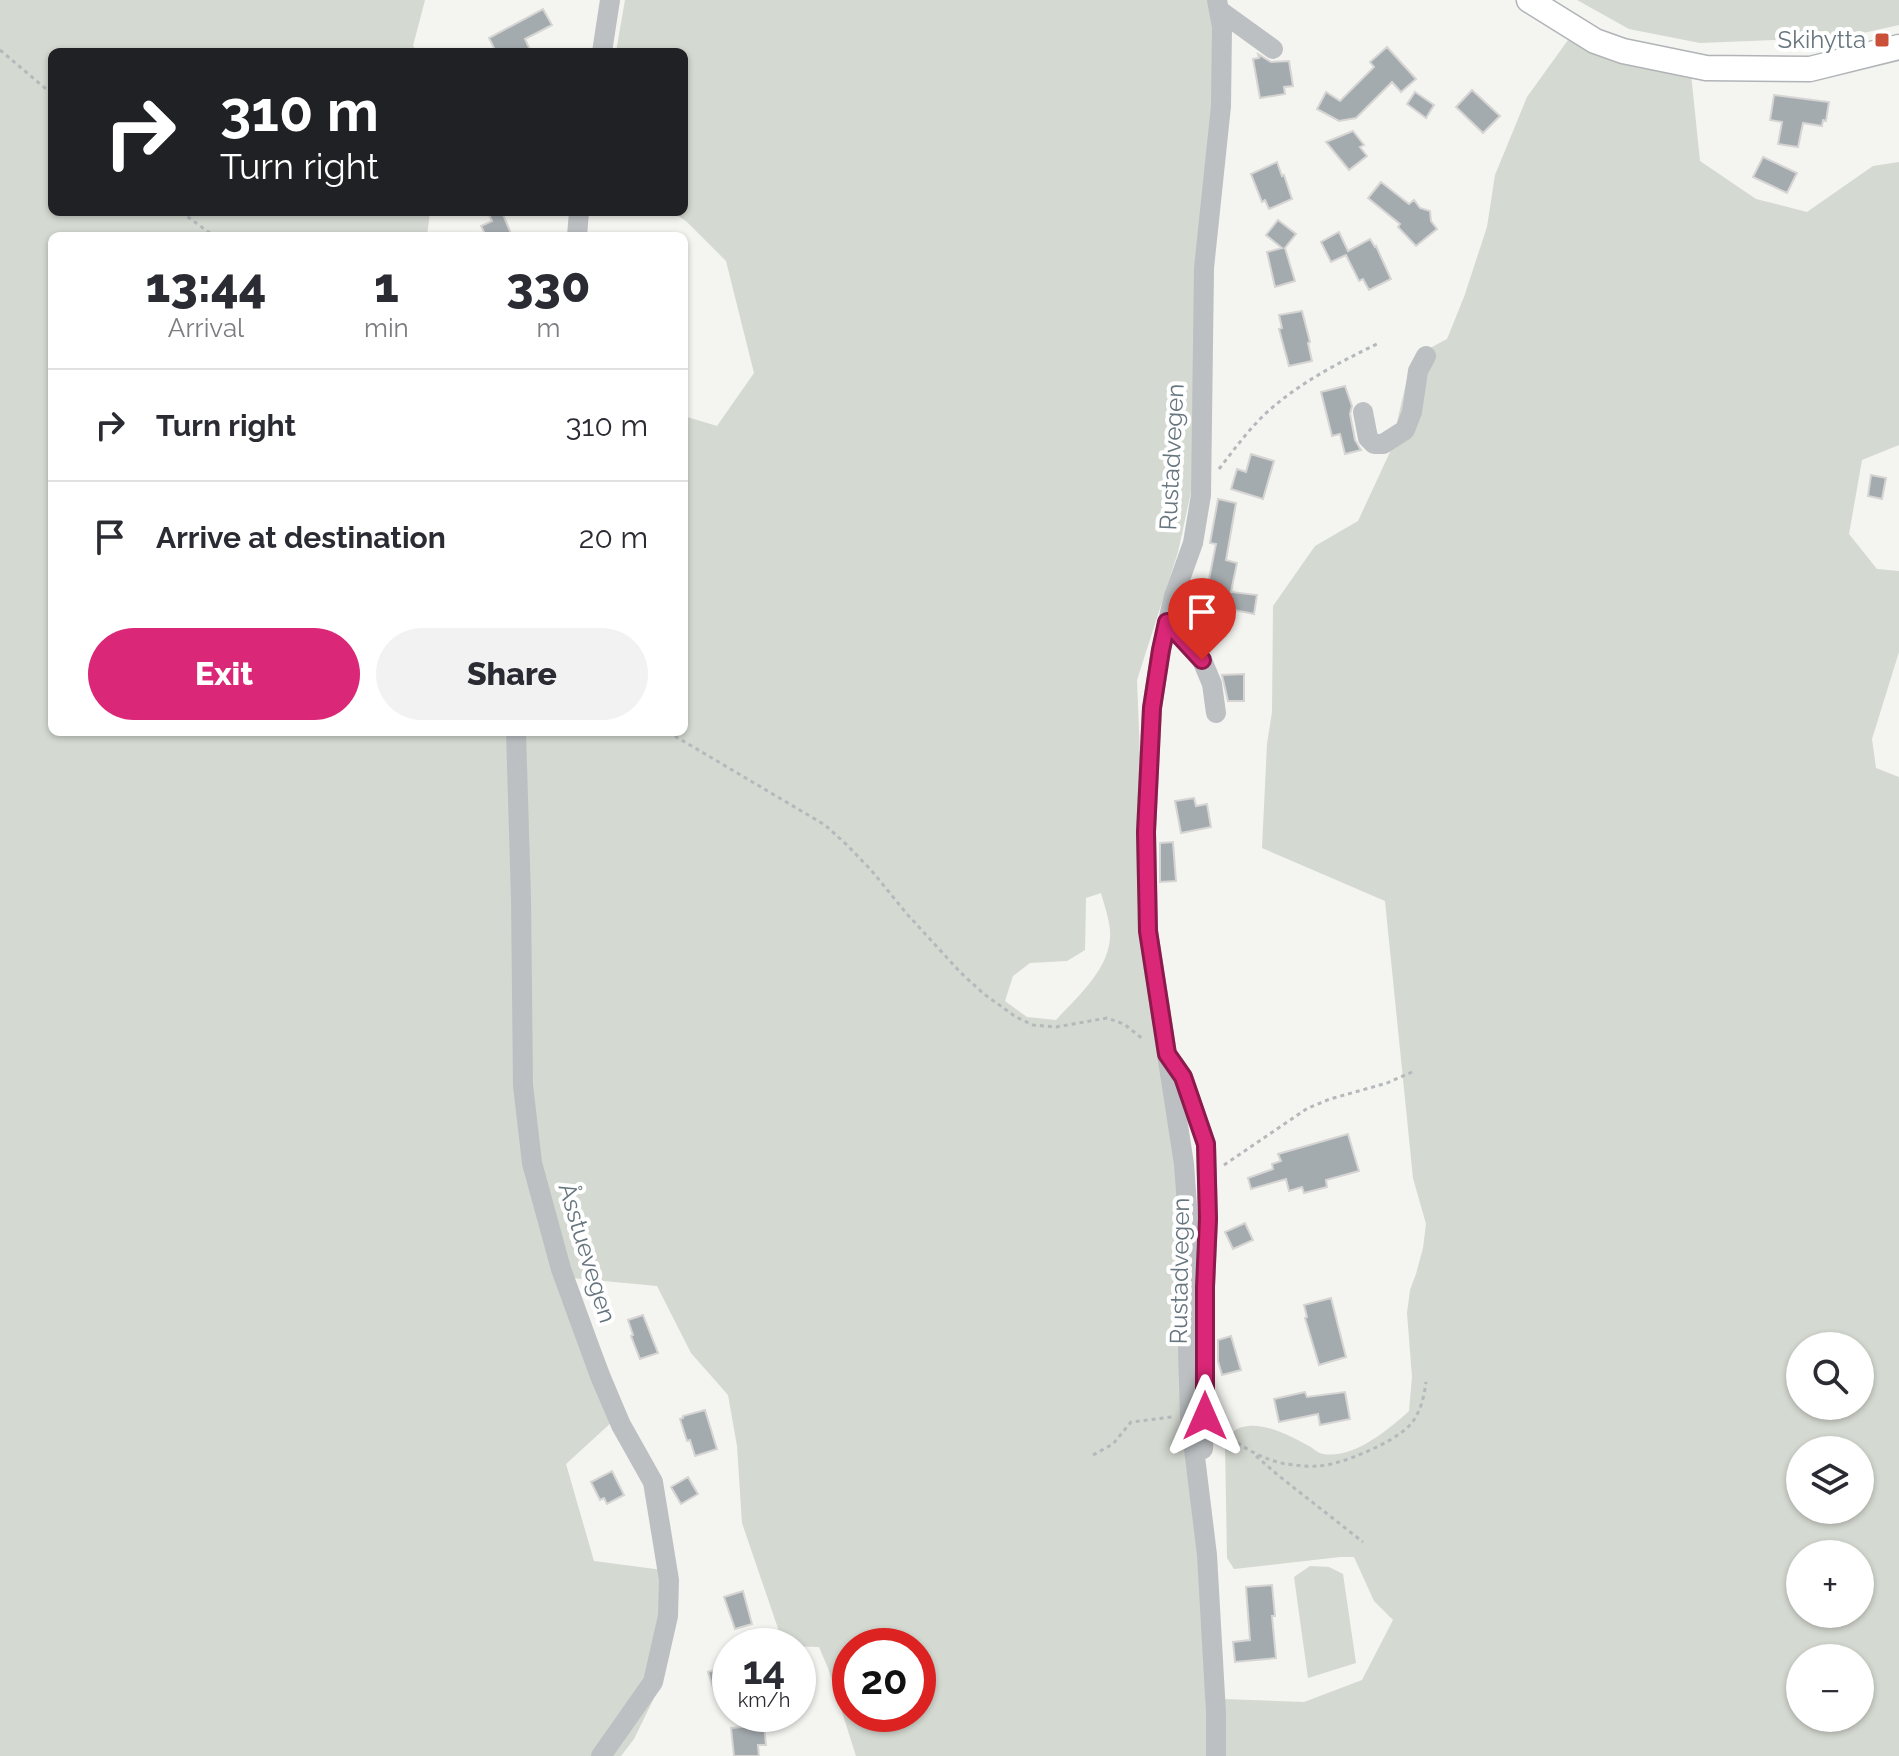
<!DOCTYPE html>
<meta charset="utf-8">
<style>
:root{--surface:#fff;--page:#f2f2f3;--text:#2b2b33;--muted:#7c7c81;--line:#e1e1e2;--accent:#db2777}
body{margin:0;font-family:Raleway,sans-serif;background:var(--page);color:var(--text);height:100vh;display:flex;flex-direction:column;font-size:30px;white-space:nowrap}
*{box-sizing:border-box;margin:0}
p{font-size:26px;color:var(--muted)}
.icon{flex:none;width:44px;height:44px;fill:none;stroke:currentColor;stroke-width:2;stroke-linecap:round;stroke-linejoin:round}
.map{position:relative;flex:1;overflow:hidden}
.side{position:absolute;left:48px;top:232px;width:640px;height:504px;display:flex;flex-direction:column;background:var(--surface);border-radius:12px;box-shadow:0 2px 6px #0004}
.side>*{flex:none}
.banner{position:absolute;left:48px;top:48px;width:640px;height:168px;border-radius:12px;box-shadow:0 2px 6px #0004;background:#202124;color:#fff;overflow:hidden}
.tools{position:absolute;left:1786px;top:1332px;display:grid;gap:16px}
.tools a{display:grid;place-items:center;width:88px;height:88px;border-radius:50%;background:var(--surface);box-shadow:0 2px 6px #0004;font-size:40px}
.speed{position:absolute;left:712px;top:1628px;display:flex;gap:16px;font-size:40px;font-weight:700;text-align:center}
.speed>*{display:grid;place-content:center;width:104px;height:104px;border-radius:50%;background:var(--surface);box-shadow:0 2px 6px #0004;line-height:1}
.speed small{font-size:20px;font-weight:400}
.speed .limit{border:12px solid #d22;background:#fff;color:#111}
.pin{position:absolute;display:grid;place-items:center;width:68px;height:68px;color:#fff;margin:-82px -34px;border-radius:50% 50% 50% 0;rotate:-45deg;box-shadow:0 0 8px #0007}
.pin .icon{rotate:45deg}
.me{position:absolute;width:88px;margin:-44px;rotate:0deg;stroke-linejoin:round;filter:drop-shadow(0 0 6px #0008)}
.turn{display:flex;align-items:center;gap:28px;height:168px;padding:0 40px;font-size:36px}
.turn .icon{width:104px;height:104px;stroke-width:2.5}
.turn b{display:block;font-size:56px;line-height:68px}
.eta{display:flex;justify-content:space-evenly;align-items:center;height:136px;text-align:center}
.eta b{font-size:48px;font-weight:800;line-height:56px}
.primary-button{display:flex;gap:16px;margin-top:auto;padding:16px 40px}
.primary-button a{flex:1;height:92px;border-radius:48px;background:var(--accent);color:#fff;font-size:32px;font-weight:800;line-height:92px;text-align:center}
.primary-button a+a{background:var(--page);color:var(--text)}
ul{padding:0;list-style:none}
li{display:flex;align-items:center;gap:24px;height:112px;padding:0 40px;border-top:2px solid var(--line)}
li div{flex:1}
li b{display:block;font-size:30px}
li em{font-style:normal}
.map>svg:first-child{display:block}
.green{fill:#d4d9d1;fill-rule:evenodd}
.building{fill:#a4abaf;stroke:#d6d5d4;stroke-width:2}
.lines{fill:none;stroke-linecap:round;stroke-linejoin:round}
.major-casing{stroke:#b0b4b7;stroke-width:27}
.path{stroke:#b6b9bb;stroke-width:3;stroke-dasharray:4 4;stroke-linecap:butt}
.minor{stroke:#bcc0c2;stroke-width:20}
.major{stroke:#fff;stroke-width:24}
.route-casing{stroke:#8e194d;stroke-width:20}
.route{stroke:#db2777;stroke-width:14}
.poi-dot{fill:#cb503a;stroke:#fff;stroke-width:3}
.labels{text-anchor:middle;stroke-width:8;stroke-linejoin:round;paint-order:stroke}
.poi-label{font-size:24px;fill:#67767e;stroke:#fff;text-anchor:end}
.street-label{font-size:24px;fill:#67767e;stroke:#fff}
</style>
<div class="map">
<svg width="1899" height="1756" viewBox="0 0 1899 1756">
<rect width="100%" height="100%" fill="#f4f4f1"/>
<path class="green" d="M0,0H425L413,46L417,52H52V212H430L427,236H52V732H684V416L717,426L754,373L726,261L687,222L673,212H684V52H616L625,0H1212L1217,30L1194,478L1178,552L1137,680L1141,781L1138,841L1137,907L1140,940L1193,1171L1207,1756H856L828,1668L819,1647L784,1646L742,1523L737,1446L728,1395L691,1353L657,1286L572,1278L625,1410L566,1464L594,1561L678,1572L676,1621L656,1694L634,1739L621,1756H0ZM1101,893C1104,904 1109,918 1110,930C1113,966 1079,995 1056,1020L1027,1017L1005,1001L1013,976L1030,963L1067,961L1085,950L1086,898ZM850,1646H918V1714H850Z
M1577,0H1899V25L1845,37L1700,43L1629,29Z
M1568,40L1619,63L1691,74L1700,161L1756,199L1807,212L1873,166L1899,162V445L1862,460L1849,534L1877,569L1899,571V652L1872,739L1876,768L1899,777V1756H1221L1222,1699L1304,1702L1362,1680L1393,1620L1374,1601L1354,1557H1340L1234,1569L1227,1558L1225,1443C1239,1410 1285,1432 1307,1445C1312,1447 1317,1453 1323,1454C1354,1459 1388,1430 1409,1411L1412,1377L1407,1313L1410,1290L1416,1274L1423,1248L1426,1224L1413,1178L1385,901L1262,848L1267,744L1272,712L1273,606L1315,546L1358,521L1390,452L1407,379L1415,356L1447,339L1464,297L1487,227L1495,175L1527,97ZM1800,1346H1860V1406H1800ZM1800,1450H1860V1510H1800ZM1800,1554H1860V1614H1800ZM1800,1658H1860V1718H1800Z
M1310,1566L1329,1567L1343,1574L1356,1663L1308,1678L1294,1577Z"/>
<path class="building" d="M543,9L552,25L525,39L531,52H496L489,38Z
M1387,47L1416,79L1401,92L1392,82L1356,118L1339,121L1317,109L1326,92L1340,101L1374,67L1370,62Z
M1258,54L1271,62L1289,61L1293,86L1284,87L1285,94L1260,98L1253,59L1259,58Z
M1472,90L1500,116L1483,133L1456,107Z
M1415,92L1434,105L1426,118L1407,104Z
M1774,95L1829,102L1826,121L1823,120L1822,126L1803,123L1798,147L1778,144L1782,122L1770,120Z
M1353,131L1364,145L1360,147L1367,156L1349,170L1326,142Z
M1763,157L1797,173L1787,193L1753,177Z
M1277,162L1282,176L1284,175L1292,199L1269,209L1265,200L1262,202L1251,174Z
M1381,182L1409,204L1414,200L1420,208L1430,211L1431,221L1437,229L1416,246L1398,227L1400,224L1368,198Z
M488,212H502L512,236H486L481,226L492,221Z
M1278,220L1296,234L1285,248L1295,281L1275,287L1267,252L1282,248L1266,235Z
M1339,232L1348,251L1370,239L1375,247L1376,246L1391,279L1369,290L1363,279L1359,281L1346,255L1331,262L1321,242Z
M1302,311L1310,342L1308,343L1312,361L1289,366L1279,329L1282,328L1279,315Z
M1345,386L1352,406L1350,414L1355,440L1361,450L1345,454L1340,434L1332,436L1321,392Z
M1251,454L1274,461L1263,499L1231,489L1237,469L1246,472Z
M1871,475L1886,478L1882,499L1868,496Z
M1218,499L1236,503L1226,560L1237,563L1231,592L1257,595L1254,614L1204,604L1216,544L1210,543Z
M1244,674V701H1228L1222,675Z
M1194,798L1196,806L1207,804L1211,827L1181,833L1175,801Z
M1173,842L1176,881L1160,882V843Z
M1348,1134L1359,1171L1326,1180L1327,1187L1304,1193L1302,1187L1289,1191L1286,1179L1251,1189L1248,1178L1273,1169L1272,1164L1281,1161L1278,1154Z
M1245,1223L1253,1240L1233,1249L1225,1232Z
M1331,1298L1346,1357L1319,1365L1305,1318L1307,1317L1304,1305Z
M643,1315L658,1353L640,1359L631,1336L633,1335L628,1320Z
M1231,1336L1241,1370L1222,1375L1218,1361V1340Z
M1305,1392L1307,1397L1345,1392L1350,1419L1320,1425L1318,1414L1279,1422L1274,1399Z
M705,1410L717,1449L695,1456L690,1440L687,1441L680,1419L683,1418V1416Z
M612,1471L624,1495L607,1504L604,1498L600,1500L591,1482Z
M688,1477L698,1494L681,1504L671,1487Z
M1272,1585L1275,1616H1272L1276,1658L1235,1662L1233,1642L1250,1640L1246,1587Z
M743,1591L752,1624L735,1629L724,1597Z
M724,1667L730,1690L715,1694L708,1672Z
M764,1725L766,1745H758L759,1756H734L731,1728Z"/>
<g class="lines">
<defs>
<path id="major" d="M1529,0L1595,41L1623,51L1706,68L1810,69L1899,47"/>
</defs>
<use href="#major" class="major-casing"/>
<path class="path" d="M0,50L52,94
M181,212L214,236
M1219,469C1233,451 1246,433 1262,417C1295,385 1336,364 1377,344
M668,732L825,825L848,846L871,870L907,914L961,973L984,994L1016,1017L1033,1025L1056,1027L1107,1018L1124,1024L1144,1040
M1224,1165L1308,1108L1330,1099L1387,1083L1412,1072
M1224,1434C1243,1447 1263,1460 1286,1464C1295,1465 1307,1467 1317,1466C1339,1466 1392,1443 1408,1427C1420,1415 1424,1398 1426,1382
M1093,1455L1113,1444L1131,1422L1172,1417
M1256,1456L1279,1476L1363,1542"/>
<path class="minor" d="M1219,10L1273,49
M602,52L610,0
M577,236L579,212
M1363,412L1368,438L1374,444H1383L1405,430L1412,412L1418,371L1426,356
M1167,622L1202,660L1212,684L1216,713
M516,732L521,898L523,1085L532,1163L561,1269L600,1376L621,1425L653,1482L669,1580L668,1616L653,1682L601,1756
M1174,1064L1183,1077L1206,1144L1208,1219L1205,1287V1416L1203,1449
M1216,1756V1713L1207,1555L1190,1416L1188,1350V1219L1184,1164L1148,931L1146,832L1152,708L1161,650L1174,596L1193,543L1201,495L1204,268L1221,106L1222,27L1217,0"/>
<use href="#major" class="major"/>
</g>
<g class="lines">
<defs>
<path id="route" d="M1202,660L1167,622L1161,650L1152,708L1146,832L1148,931L1167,1054L1183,1077L1206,1144L1208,1219L1205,1287V1416"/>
</defs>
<use href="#route" class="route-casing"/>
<use href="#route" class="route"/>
</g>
<rect class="poi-dot" x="1874" y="32" width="16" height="16" rx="4"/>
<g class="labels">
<g class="poi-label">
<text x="1866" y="48">Skihytta</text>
</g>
<g class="street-label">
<text transform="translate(1172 457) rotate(-87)" y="8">Rustadvegen</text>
<text transform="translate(587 1253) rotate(73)" y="8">Åsstuevegen</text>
<text transform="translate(1180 1271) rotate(-89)" y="8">Rustadvegen</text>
</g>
</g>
</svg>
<div class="tools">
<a><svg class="icon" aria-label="search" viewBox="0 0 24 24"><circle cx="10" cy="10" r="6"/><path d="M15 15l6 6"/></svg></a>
<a><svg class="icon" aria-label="layers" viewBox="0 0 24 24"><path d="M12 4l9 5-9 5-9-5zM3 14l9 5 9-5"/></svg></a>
<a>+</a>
<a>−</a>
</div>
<div class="speed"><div>14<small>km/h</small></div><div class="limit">20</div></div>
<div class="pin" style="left:1202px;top:660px;background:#d93025"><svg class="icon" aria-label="arrive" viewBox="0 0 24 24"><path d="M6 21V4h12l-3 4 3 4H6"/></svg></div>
<svg class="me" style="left:1205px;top:1416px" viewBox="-20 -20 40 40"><path d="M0-17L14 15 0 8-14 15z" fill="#db2777" stroke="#fff" stroke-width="4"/></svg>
<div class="banner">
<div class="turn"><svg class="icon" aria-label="right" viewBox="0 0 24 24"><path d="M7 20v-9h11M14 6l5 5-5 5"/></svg><div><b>310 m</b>Turn right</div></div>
</div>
<section class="side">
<div class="eta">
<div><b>13:44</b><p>Arrival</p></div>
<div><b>1</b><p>min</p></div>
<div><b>330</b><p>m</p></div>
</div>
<ul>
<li><svg class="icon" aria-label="right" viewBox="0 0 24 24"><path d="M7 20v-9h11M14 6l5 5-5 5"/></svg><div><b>Turn right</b></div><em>310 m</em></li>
<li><svg class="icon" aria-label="arrive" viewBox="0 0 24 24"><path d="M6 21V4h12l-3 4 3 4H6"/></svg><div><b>Arrive at destination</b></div><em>20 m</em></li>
</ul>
<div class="primary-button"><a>Exit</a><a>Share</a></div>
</section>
</div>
